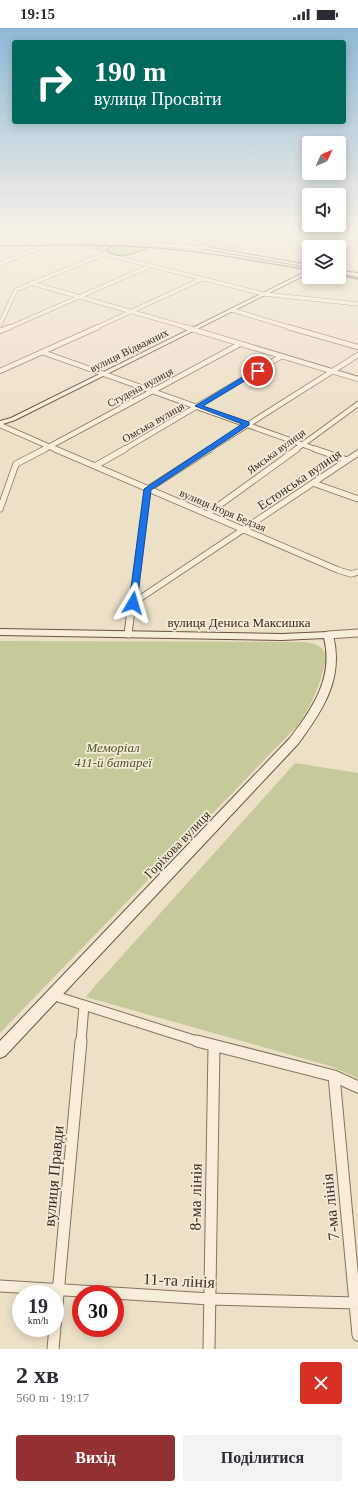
<!DOCTYPE html>
<html lang="uk">
<meta charset="utf-8">
<style>
:root{--surface:#fff;--page:#f2f2f3;--text:#2b2b33;--muted:#7c7c81;--accent:#933033}
body{margin:0;font-family:"Times New Roman",serif;background:var(--page);color:var(--text);height:100vh;display:flex;flex-direction:column;font-size:15px;white-space:nowrap}
*{box-sizing:border-box;margin:0}
p{font-size:13px;color:var(--muted)}
.icon{flex:none;width:22px;height:22px;fill:none;stroke:currentColor;stroke-width:2;stroke-linecap:round;stroke-linejoin:round}
.map{position:relative;height:1321px;overflow:hidden}
.drawer{display:flex;flex-direction:column;background:var(--surface);flex:1}
.drawer>*{flex:none}
.top-card{position:absolute;left:12px;top:12px;width:334px;height:84px;border-radius:4px;box-shadow:0 2px 10px #0003;background:#00695c;color:#fff;overflow:hidden}
.needle{width:26px;rotate:46deg}
.tools{position:absolute;left:302px;top:108px;display:grid;gap:8px}
.tools a{display:grid;place-items:center;width:44px;height:44px;border-radius:4px;background:var(--surface);box-shadow:0 2px 10px #0003;font-size:20px}
.speed{position:absolute;left:12px;top:1257px;display:flex;gap:8px;font-size:20px;font-weight:700;text-align:center}
.speed>*{display:grid;place-content:center;width:52px;height:52px;border-radius:50%;background:var(--surface);box-shadow:0 2px 10px #0003;line-height:1}
.speed small{font-size:10px;font-weight:400}
.speed .limit{border:6px solid #d22;background:#fff;color:#111}
.pin{position:absolute;display:grid;place-items:center;width:34px;height:34px;color:#fff;margin:-17px;border:2px solid #fff;border-radius:50%;box-shadow:0 1px 4px #0007}
.me{position:absolute;width:44px;margin:-22px;rotate:7deg;stroke-linejoin:round;filter:drop-shadow(0 0 3px #0008)}
.turn{display:flex;align-items:center;gap:14px;height:84px;padding:0 16px;font-size:18px}
.turn .icon{width:52px;height:52px;stroke-width:2.5}
.turn b{display:block;font-size:28px;line-height:34px}
.round{display:grid;place-items:center;flex:none;width:42px;height:42px;border-radius:4px;background:var(--page)}
.headline{display:flex;align-items:center;justify-content:space-between;height:68px;padding:0 16px}
h1{font-size:24px;font-weight:600;line-height:30px}
.cta{display:flex;gap:8px;margin-top:auto;padding:8px 16px}
.cta a{flex:1;height:46px;border-radius:4px;background:var(--accent);color:#fff;font-size:16px;font-weight:600;line-height:46px;text-align:center}
.cta a+a{background:var(--page);color:var(--text)}
.status{display:flex;justify-content:space-between;align-items:center;height:28px;padding:0 20px;background:var(--surface);direction:ltr}
.status svg{height:11px;fill:currentColor}
.map>svg:first-child{display:block}
.green{fill:#c6ca9b}
.lines{fill:none;stroke-linecap:round;stroke-linejoin:round}
.street-far5-casing{stroke:#87725d;stroke-width:4.5}
.street-far4-casing{stroke:#87725d;stroke-width:6}
.street-far3-casing{stroke:#87725d;stroke-width:7}
.street-far2-casing{stroke:#87725d;stroke-width:9}
.street-far1-casing{stroke:#87725d;stroke-width:11}
.street-casing{stroke:#87725d;stroke-width:13}
.secondary-casing{stroke:#695440;stroke-width:2}
.street-far5{stroke:#f7eeda;stroke-width:3.5}
.street-far4{stroke:#f7eeda;stroke-width:4.5}
.street-far3{stroke:#f7eeda;stroke-width:5.5}
.street-far2{stroke:#f7eeda;stroke-width:7}
.street-far1{stroke:#f7eeda;stroke-width:9}
.street{stroke:#f7eeda;stroke-width:11}
.secondary{fill:#f7eeda;fill-rule:evenodd}
.tram{stroke:#382b20;stroke-width:1}
.route{fill:#1a73e8;stroke:#114b97}
.labels{text-anchor:middle;stroke-width:3.5;stroke-linejoin:round;paint-order:stroke}
.far-street-label{font-size:11px;fill:#382b20;stroke:#f4ebd6}
.street-label{font-size:13px;fill:#382b20;stroke:#f4ebd6}
.park-label{font-size:13px;font-style:italic;fill:#495328;stroke:#f4ebd6}
.near-street-label{font-size:16px;fill:#382b20;stroke:#f4ebd6}
</style>
<div class="status"><b>19:15</b><svg viewBox="0 0 49 12"><path d="M0 12V9h3v3zM5 12V6h3v6zM10 12V3h3v9zM15 12V0h3v12zM26 1h20v11H26zM47 4h2v5h-2z"/></svg></div>
<div class="map">
<svg width="358" height="1321" viewBox="0 0 358 1321">
<rect width="100%" height="100%" fill="#ece0c7"/>
<path class="green" d="M219,213L241,217L233,223L211,219Z
M81,216L152,218L124,230L80,219Z
M0,613L303,614C314,615 325,618 326,630C321,655 312,676 298,697L0,1005Z
M295,735L358,745V1050L330,1038L86,969L94,959Z"/>
<g class="lines">
<defs>
<path id="street-far5" d="M0,204L44,203L84,206L113,204L154,216L202,220
M0,236L42,219
M31,255L189,300
M232,282L292,300
M0,296L16,262L104,226L264,266L358,276
M8,300L150,238
M95,300L202,251"/>
<path id="street-far4" d="M185,299L358,351
M288,299L358,319
M0,303L10,299
M42,324L318,422
M0,343L98,299
M0,397L57,422
M43,422L240,316
M123,422L282,328
M208,422L358,327
M295,422L358,376"/>
<path id="street-far3" d="M55,421L338,542L351,546L358,544
M315,421L347,432
M95,438L125,421
M313,455L358,471
M0,481L16,436L45,421
M207,486L297,421
M132,575L148,461L210,421
M133,575L358,425"/>
<path id="street-far2" d="M128,606L132,574
M328,607L358,605"/>
<path id="street-far1" d="M52,967L200,1014
M81,1014L84,977"/>
<path id="street" d="M197,1013L334,1048L358,1059
M334,1048L358,1307
M0,1258L210,1271L356,1275
M53,1321L81,1013
M209,1321L214,1018"/>
<path id="secondary" d="M228,202H233L206,219L309,237V239L200,220Z
M309,242V245L15,392L0,397V393L11,390Z
M339,243L358,245V249L339,245Z
M0,601L282,606L328,604L333,607C344,651 323,682 298,716L5,1028L0,1030V1013L290,710C313,680 334,649 324,610L282,612L0,607Z"/>
</defs>
<use href="#street-far5" class="street-far5-casing"/>
<use href="#street-far4" class="street-far4-casing"/>
<use href="#street-far3" class="street-far3-casing"/>
<use href="#street-far2" class="street-far2-casing"/>
<use href="#street-far1" class="street-far1-casing"/>
<use href="#street" class="street-casing"/>
<use href="#secondary" class="secondary-casing"/>
<use href="#street-far5" class="street-far5"/>
<use href="#street-far4" class="street-far4"/>
<use href="#street-far3" class="street-far3"/>
<use href="#street-far2" class="street-far2"/>
<use href="#street-far1" class="street-far1"/>
<use href="#street" class="street"/>
<use href="#secondary" class="secondary"/>
<path class="tram" d="M0,218C53,217 106,216 158,220C209,224 259,234 309,242
M114,218L108,220L107,223C121,232 133,225 147,221
M339,247L358,251"/>
</g>
<linearGradient id="sky" x2="0" y2="1"><stop stop-color="#8eb9d5"/><stop offset="0.52" stop-color="#f6f1e6"/><stop offset="1" stop-color="#f6f1e6" stop-opacity="0"/></linearGradient>
<rect width="358" height="387" fill="url(#sky)"/>
<path class="route" d="M256,341L261,343L203,378L249,394V397L151,462L137,575L133,578L130,577L129,575L144,461L242,396L195,378Z"/>
<g class="labels">
<g class="far-street-label">
<text transform="translate(129 322) rotate(-26)" y="4">вулиця Відважних</text>
<text transform="translate(140 359) rotate(-28)" y="4">Студена вулиця</text>
<text transform="translate(153 394) rotate(-30)" y="4">Омська вулиця</text>
<text transform="translate(276 423) rotate(-36)" y="4">Ямська вулиця</text>
<text transform="translate(223 482) rotate(23)" y="4">вулиця Ігоря Бедзая</text>
</g>
<g class="street-label">
<text transform="translate(299 451) rotate(-34)" y="5">Естонська вулиця</text>
<text x="239" y="599">вулиця Дениса Максишка</text>
<text transform="translate(177 816) rotate(-46)" y="5">Горіхова вулиця</text>
</g>
<g class="park-label">
<text x="113" y="724">Меморіал<tspan x="113" dy="15">411-й батареї</tspan></text>
</g>
<g class="near-street-label">
<text transform="translate(53 1148) rotate(-85)" y="6">вулиця Правди</text>
<text transform="translate(195 1169) rotate(-89)" y="6">8-ма лінія</text>
<text transform="translate(330 1179) rotate(-96)" y="6">7-ма лінія</text>
<text transform="translate(179 1252) rotate(3)" y="6">11-та лінія</text>
</g>
</g>
</svg>
<div class="tools">
<a><svg class="needle" viewBox="-14 -14 28 28"><path d="M0-13l5 13h-10z" fill="#e53935"/><path d="M0 13l5-13h-10z" fill="#7c7c81"/></svg></a>
<a><svg class="icon" aria-label="sound" viewBox="0 0 24 24"><path d="M4 9h4l5-4v14l-5-4H4zM17 9q2 3 0 6"/></svg></a>
<a><svg class="icon" aria-label="layers" viewBox="0 0 24 24"><path d="M12 4l9 5-9 5-9-5zM3 14l9 5 9-5"/></svg></a>
</div>
<div class="speed"><div>19<small>km/h</small></div><div class="limit">30</div></div>
<div class="pin" style="left:258px;top:343px;background:#d93025"><svg class="icon" aria-label="arrive" viewBox="0 0 24 24"><path d="M6 21V4h12l-3 4 3 4H6"/></svg></div>
<svg class="me" style="left:133px;top:575px" viewBox="-20 -20 40 40"><path d="M0-17L14 15 0 8-14 15z" fill="#1a73e8" stroke="#fff" stroke-width="4"/></svg>
<div class="top-card">
<div class="turn"><svg class="icon" aria-label="right" viewBox="0 0 24 24"><path d="M7 20v-9h11M14 6l5 5-5 5"/></svg><div><b>190 m</b>вулиця Просвіти</div></div>
</div>
</div>
<section class="drawer">
<div class="headline"><div><h1>2 хв</h1><p>560 m · 19:17</p></div><a class="round" style="background:#d93025;color:#fff"><svg class="icon" aria-label="close" viewBox="0 0 24 24"><path d="M6 6l12 12M18 6L6 18"/></svg></a></div>
<div class="cta"><a>Вихід</a><a>Поділитися</a></div>
</section>
